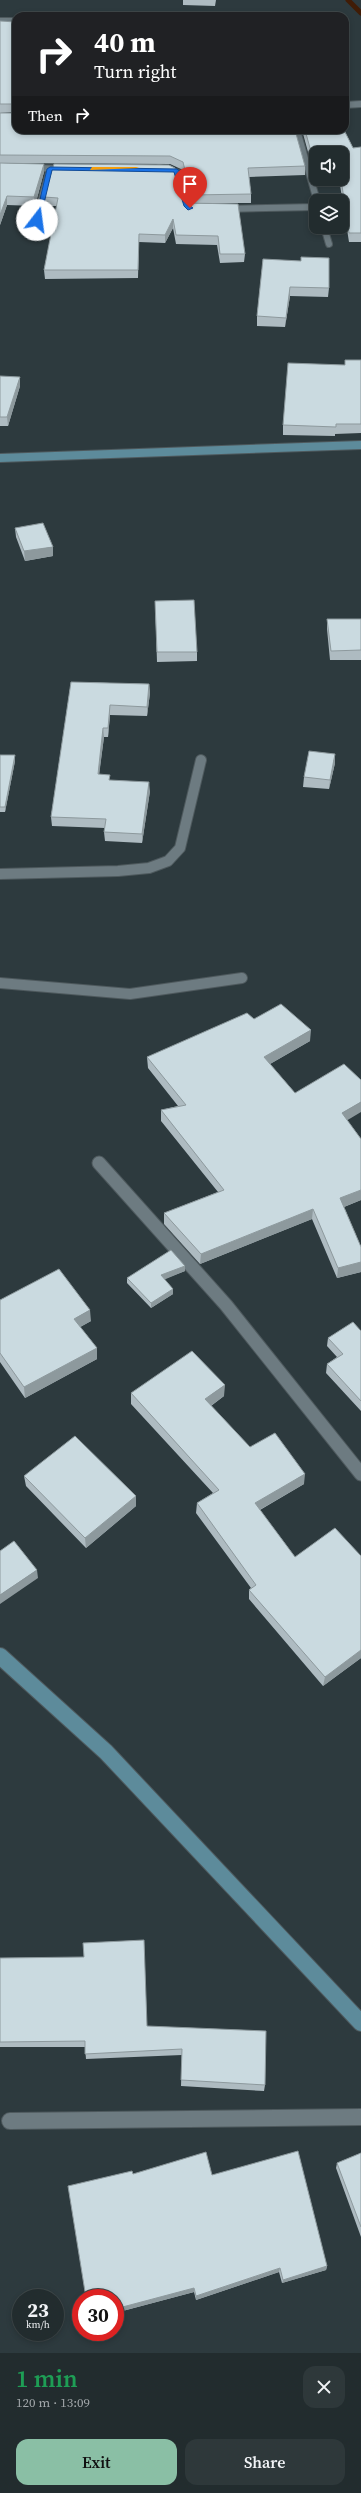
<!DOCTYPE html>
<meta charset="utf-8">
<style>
:root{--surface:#222c2e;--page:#2e383a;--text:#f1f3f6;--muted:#a2a7aa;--line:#3f484a;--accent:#8abfa5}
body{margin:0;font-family:"Source Serif 4",serif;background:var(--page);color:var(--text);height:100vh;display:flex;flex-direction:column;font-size:15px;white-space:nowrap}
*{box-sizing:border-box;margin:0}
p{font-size:13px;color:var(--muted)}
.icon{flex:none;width:22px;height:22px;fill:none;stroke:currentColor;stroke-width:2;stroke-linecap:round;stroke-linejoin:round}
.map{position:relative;height:2353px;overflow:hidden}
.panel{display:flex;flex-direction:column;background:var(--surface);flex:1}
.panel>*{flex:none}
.top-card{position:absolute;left:12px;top:12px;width:337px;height:122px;border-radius:12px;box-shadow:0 2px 6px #0003,0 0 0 1px var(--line);background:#202124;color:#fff;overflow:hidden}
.controls{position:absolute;left:309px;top:146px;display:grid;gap:8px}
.controls a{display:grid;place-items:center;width:40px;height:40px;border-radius:8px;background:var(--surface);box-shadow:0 2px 6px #0003,0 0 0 1px var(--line);font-size:20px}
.speed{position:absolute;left:12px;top:2289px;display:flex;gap:8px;font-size:20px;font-weight:700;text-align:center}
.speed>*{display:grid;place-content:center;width:52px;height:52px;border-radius:50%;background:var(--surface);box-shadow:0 2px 6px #0003,0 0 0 1px var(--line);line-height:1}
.speed small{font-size:10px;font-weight:400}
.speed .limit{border:6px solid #d22;background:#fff;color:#111}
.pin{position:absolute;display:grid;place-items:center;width:34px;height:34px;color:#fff;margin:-41px -17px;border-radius:50% 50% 50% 0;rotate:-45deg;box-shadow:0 0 4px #0007}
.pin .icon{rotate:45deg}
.me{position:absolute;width:44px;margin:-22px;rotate:15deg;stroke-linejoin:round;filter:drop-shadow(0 0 3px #0008)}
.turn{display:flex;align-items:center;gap:14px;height:84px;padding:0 16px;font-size:18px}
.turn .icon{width:52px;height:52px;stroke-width:2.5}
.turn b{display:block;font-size:28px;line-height:34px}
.then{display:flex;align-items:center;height:38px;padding:0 16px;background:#0003;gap:8px;font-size:15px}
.round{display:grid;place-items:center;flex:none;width:42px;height:42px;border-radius:12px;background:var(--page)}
.head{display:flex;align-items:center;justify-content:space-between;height:68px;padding:0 16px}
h1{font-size:24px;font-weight:600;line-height:30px;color:#1e9e55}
.primary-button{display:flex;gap:8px;margin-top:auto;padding:8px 16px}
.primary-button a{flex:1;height:46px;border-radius:12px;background:var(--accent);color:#111;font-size:16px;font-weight:600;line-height:46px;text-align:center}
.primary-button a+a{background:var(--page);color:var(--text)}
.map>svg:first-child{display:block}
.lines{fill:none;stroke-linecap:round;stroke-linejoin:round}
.stream{stroke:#401c06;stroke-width:5}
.street-far3-casing{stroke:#4e595d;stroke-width:8}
.street-far2-casing{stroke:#4e595d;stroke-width:12}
.street-far1-casing{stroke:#4e595d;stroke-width:15}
.street-casing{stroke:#4e595d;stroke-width:18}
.secondary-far1-casing{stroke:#4e595d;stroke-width:10}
.secondary-casing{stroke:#4e595d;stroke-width:18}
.street-far3{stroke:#6d7b81;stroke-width:6}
.street-far2{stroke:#6d7b81;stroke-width:10}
.street-far1{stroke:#6d7b81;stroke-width:13}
.street{stroke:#6d7b81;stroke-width:16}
.secondary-far1{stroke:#5d8b9b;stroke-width:8}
.secondary{stroke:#5d8b9b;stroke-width:16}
.wall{fill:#aebbc1}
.shaded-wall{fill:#8d999d}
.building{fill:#cadae0;stroke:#8d999d}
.route{fill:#1a73e8;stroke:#114b97}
.slow{fill:#f59e0b}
</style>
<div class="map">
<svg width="361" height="2353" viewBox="0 0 361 2353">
<rect width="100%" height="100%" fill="#2d3a3e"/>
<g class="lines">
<path class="stream" d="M348,0L361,13"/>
<defs>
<path id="street-far3" d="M0,21H16
M345,105L361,104
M297,130L317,201
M0,167L69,169
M159,168L179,173L187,206L197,209
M223,209L316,207
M324,227L329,244
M31,237L50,169"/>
<path id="street-far2" d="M0,874L118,871L149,868L168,861L180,848L201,760
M0,983L130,994L242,978"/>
<path id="street-far1" d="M99,1163L226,1305L361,1474"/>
<path id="street" d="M10,2121L361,2117"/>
<path id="secondary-far1" d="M0,458L361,445"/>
<path id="secondary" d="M0,1656L106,1752L361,2023"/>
</defs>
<use href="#street-far3" class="street-far3-casing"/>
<use href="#street-far2" class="street-far2-casing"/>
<use href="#street-far1" class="street-far1-casing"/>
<use href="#street" class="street-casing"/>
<use href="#secondary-far1" class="secondary-far1-casing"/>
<use href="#secondary" class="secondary-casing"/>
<use href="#street-far3" class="street-far3"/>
<use href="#street-far2" class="street-far2"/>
<use href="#street-far1" class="street-far1"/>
<use href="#street" class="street"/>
<use href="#secondary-far1" class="secondary-far1"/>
<use href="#secondary" class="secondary"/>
</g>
<path class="wall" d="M183,0H216L215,6L183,5Z
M0,21L16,22V112L0,113Z
M0,113L305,166V175L249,177L251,194V203H191L183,170L170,164L0,163Z
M302,130H344L353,148L361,147V242H349L340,185L327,186L322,179H342V153H316V174H314Z
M0,163L44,172L35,206L7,205L0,225Z
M44,197L182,199L245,254L244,262L220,263L217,245L176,244L173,228L165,243L139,242L138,278L45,279L44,270L57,206H45Z
M263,259L329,288L328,297L290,296L285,327L257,326V316Z
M361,360V433L335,434V436L283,435V425L345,365Z
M0,376L20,386L8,426H0Z
M15,528L53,556L25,561L16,537Z
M155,601L197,652V661L157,662Z
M327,619H361V660H330L327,629Z
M71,682L149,684L150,693L147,716L110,715L108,737H104L99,774L110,780L150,791L142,843L105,841L104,832L105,828L52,826L51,817Z
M0,755L15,761L5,812H0Z
M335,763L329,789L303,787L304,777Z
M254,1019L310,1041L270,1064L295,1093L347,1120L361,1139V1200L344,1207L361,1247V1272L337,1278L312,1219L200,1264L164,1224V1213L218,1192L161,1121V1110L178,1106L148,1068L147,1057Z
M185,1266V1271L164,1279L173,1289V1294L151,1308L127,1283V1278Z
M0,1300L91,1321L80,1327L97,1348V1359L25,1398L0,1362Z
M361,1331V1411L326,1373L327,1364L337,1357L327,1346L328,1338Z
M131,1393L224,1396L211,1406L250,1447L304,1484L260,1510L295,1557L361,1556V1658L323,1686L249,1599V1590L251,1588L196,1513L197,1503L213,1493L131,1404Z
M24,1476L136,1496V1506L86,1548L26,1486Z
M0,1958L147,2026L265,2085L264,2091L181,2086L182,2055L86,2059L85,2047H0Z
M361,2153V2237L336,2168L337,2163Z
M133,2174L212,2175L327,2266L326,2270L282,2283L279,2272L196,2300L194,2292L115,2313V2298Z"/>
<path class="shaded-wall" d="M44,164V172L35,206L34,197Z
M327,179H341L340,185L327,186Z
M7,196V205L0,225V215Z
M173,219V228L165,243V235Z
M290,287V296L285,327L286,318Z
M20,377V386L8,426L7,417Z
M53,547V556L25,561L24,551Z
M149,684L150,693L147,716V707Z
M110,705V715L108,737V728Z
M103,728L104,737L98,784V774Z
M335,754V763L329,789L330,780Z
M15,755V761L5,812V807Z
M149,782L150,791L142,843V834Z
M311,1030L310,1041L263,1068L264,1057Z
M361,1102V1112L341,1124L342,1113Z
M361,1190V1200L339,1209L340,1198Z
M313,1209L312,1219L200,1264L201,1254Z
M361,1262V1272L337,1278L338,1268Z
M185,1266V1271L161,1281V1275Z
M173,1289V1294L151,1308V1303Z
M90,1310L91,1321L75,1330L74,1319Z
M97,1348V1359L25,1398L24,1387Z
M225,1385L224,1396L205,1410V1399Z
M305,1474L304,1484L254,1513L255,1503Z
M136,1496V1506L86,1548L85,1538Z
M37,1570L38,1578L0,1604V1595Z
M361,1650V1658L323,1686L325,1677Z
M327,2266L326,2270L282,2283L283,2280Z
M280,2268L279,2272L196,2300V2296Z
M194,2288V2292L115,2313V2309Z"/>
<path class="building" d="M0,21L16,22V104H0Z
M0,113H16V130H295L305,166L248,168L251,194L191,195L183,162L170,156L0,155Z
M305,130H344L353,148L361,147V233H349L341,179H342V153H316V166H315Z
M0,163L44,164L34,197L7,196L0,215Z
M54,164L169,165L175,168L182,199L187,203L238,204L245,254H220L218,236L176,235L173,219L165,235L139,234L138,270H44L58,198L44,197Z
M301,257L329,258V288L290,287L286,318L257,316L263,259L301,261Z
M345,360H361V424H336V427L283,425L288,363L345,365Z
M0,376L20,377L7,417H0Z
M43,523L53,547L24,551L15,528Z
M194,600L197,652H157L155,601Z
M327,619H361V650L331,651Z
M71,682L149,684L147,707L110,705L108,728H103L98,774L110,775L109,780L149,782L142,834L104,832L106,819L51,817Z
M309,751L335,754L330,780L304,777Z
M0,755H15L5,807H0Z
M281,1004L311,1030L264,1057L295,1093L344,1064L361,1080V1102L342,1113L361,1139V1190L340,1198L361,1247V1262L338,1268L313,1209L201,1254L164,1213L224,1190L161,1110L186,1105L147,1057L247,1013L254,1019Z
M171,1250L185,1266L161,1275L173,1289L151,1303L127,1278Z
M59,1269L90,1310L74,1319L97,1348L24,1387L0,1353V1300Z
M353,1322L361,1331V1401L327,1364L343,1354L328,1338Z
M192,1351L225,1385L205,1399L250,1447L275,1433L305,1474L255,1503L295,1557L335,1528L361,1556V1650L325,1677L249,1590L256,1585L197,1503L219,1490L131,1393Z
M75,1436L136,1496L85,1538L24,1476Z
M14,1541L37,1570L0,1595V1551Z
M144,1940L147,2026L266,2031L265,2085L181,2080L182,2049L85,2054V2041L0,2042V1958L84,1957L83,1943Z
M298,2151L327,2266L283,2280L280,2268L196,2296L194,2288L115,2309V2298H86L68,2186L132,2171L133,2174L206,2152L212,2175Z
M361,2153V2227L337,2163Z"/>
<path class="route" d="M50,167L177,169L181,172L189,205L193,208L188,210L184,206L174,172L52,170L40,220L35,221L47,169Z"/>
<path class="slow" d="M92,167H136L139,168L90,170Z"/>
</svg>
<div class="controls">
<a><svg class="icon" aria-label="sound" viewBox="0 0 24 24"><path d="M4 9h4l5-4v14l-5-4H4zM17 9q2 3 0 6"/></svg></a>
<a><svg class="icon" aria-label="layers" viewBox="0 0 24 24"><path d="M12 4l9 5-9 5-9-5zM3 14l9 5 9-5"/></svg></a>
</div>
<div class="speed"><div>23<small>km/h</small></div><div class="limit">30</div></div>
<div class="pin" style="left:190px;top:208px;background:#d93025"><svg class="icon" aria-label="arrive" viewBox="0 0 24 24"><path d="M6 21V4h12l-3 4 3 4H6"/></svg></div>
<svg class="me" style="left:37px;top:220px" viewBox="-20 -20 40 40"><circle r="19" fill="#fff"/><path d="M0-13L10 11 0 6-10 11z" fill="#1a73e8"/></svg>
<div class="top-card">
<div class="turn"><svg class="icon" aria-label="right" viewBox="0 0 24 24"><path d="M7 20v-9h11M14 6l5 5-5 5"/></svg><div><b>40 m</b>Turn right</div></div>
<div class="then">Then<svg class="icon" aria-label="right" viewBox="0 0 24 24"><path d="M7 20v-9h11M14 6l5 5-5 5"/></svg></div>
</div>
</div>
<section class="panel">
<div class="head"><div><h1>1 min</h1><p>120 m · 13:09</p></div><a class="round"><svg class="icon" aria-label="close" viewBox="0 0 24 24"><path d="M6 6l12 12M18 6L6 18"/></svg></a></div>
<div class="primary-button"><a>Exit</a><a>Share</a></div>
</section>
